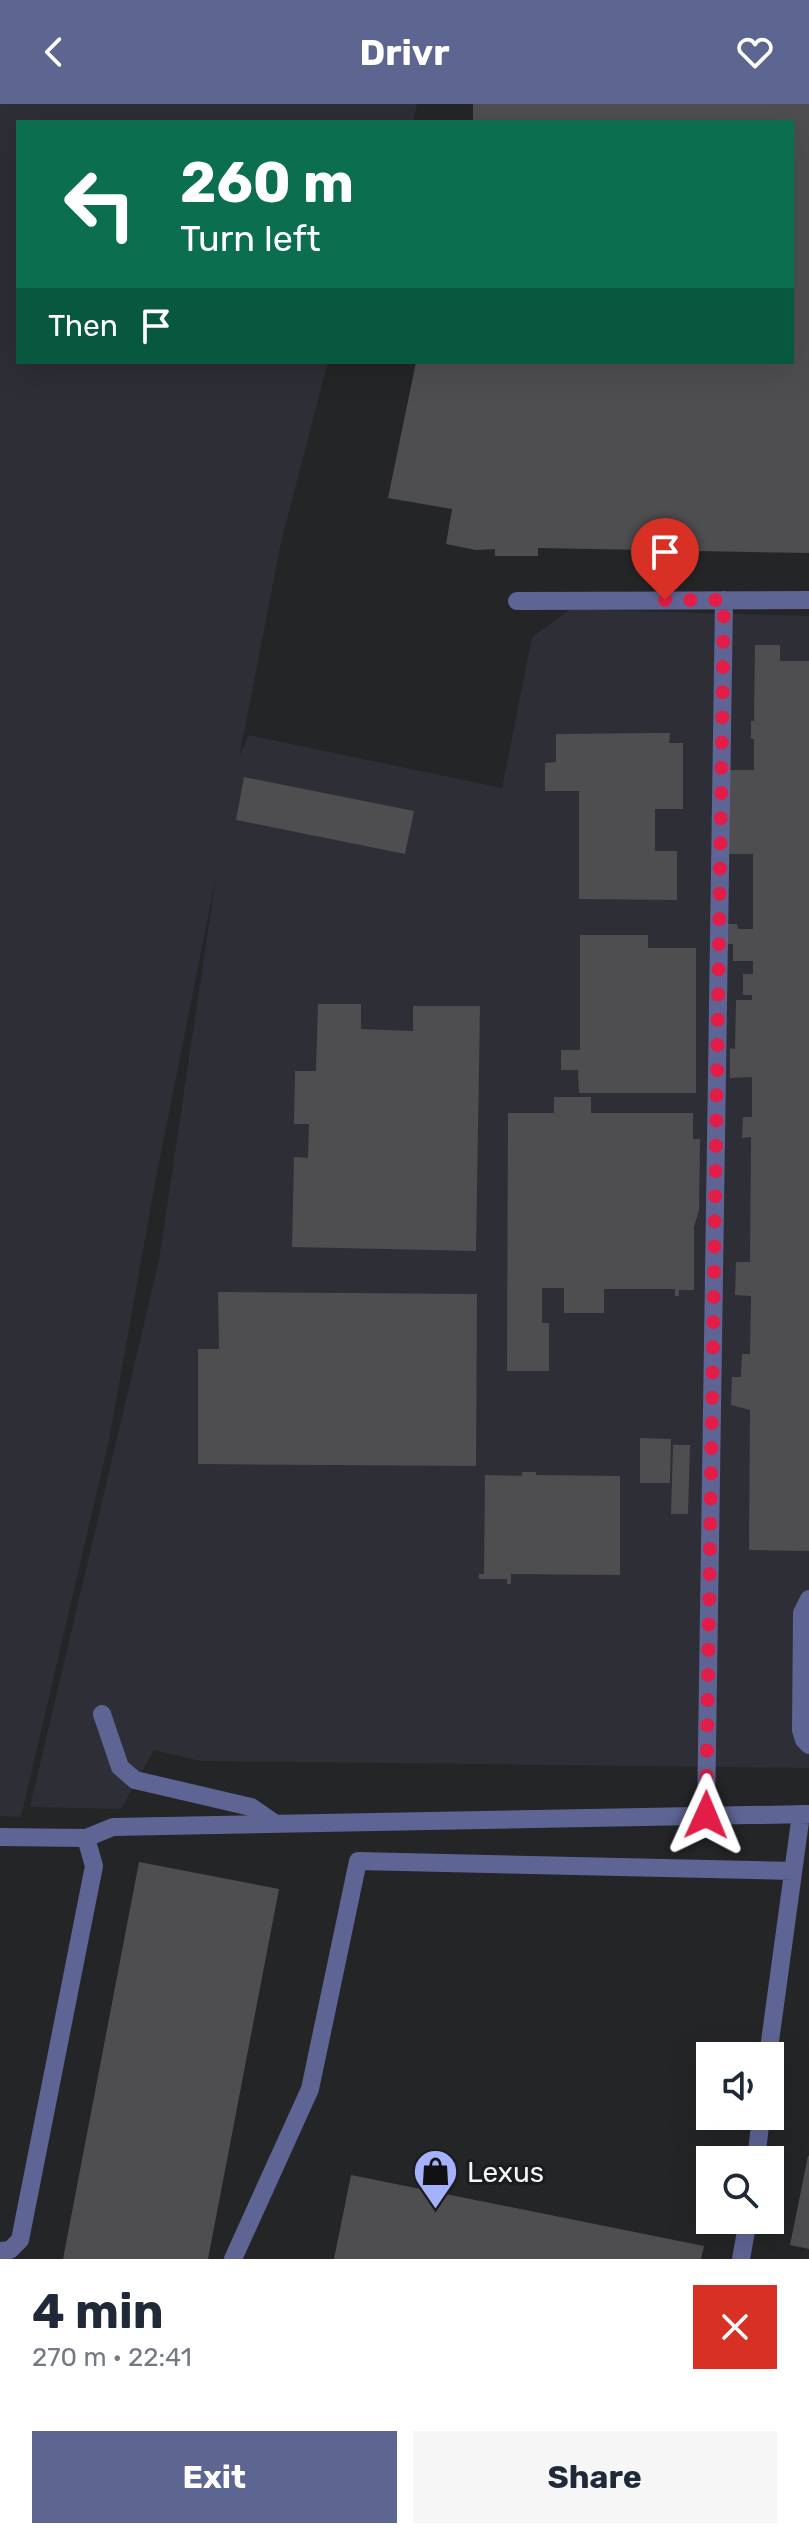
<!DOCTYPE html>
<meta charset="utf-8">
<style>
:root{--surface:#fff;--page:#f6f6f7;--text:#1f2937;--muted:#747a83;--accent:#5c6690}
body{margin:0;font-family:Rubik,sans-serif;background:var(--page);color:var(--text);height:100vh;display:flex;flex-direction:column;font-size:30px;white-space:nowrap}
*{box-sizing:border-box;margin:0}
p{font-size:26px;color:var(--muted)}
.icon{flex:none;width:44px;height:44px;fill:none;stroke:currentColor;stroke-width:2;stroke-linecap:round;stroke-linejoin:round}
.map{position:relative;height:2155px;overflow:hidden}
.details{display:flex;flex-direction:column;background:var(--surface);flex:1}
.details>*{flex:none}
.guide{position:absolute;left:16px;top:16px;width:778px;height:244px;border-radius:0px;box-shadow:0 8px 32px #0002;background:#0b6e4f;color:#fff;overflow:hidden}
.buttons{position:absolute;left:696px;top:1938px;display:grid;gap:16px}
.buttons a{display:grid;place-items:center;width:88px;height:88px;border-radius:0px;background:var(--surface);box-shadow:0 8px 32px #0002;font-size:40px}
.pin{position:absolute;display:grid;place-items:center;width:68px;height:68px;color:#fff;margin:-82px -34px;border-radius:50% 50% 50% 0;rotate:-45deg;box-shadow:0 0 8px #0007}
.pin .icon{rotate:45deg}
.me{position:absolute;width:88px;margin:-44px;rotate:1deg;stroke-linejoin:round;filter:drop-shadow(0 0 6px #0008)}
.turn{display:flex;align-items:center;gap:28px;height:168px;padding:0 32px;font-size:36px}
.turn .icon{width:104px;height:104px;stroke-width:2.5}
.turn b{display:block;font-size:56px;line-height:68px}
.then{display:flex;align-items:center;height:76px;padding:0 32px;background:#0003;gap:16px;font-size:30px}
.round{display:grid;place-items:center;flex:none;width:84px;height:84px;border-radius:0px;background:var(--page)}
.overview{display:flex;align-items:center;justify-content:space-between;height:136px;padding:0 32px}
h1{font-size:48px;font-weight:700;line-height:60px}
.cta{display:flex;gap:16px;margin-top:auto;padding:16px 32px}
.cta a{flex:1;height:92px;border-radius:0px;background:var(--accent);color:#fff;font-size:32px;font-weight:700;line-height:92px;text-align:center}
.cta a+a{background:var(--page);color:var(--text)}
header{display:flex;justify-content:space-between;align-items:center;height:104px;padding:0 32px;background:var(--accent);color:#fff;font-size:36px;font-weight:700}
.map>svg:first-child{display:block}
.built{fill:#2d2e36}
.building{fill:#4e4e51}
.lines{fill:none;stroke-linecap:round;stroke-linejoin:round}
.service{stroke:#5e6594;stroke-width:18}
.route{stroke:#e11d48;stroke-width:14;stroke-dasharray:0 25.2}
.labels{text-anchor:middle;stroke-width:6;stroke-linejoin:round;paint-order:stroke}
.poi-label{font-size:28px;fill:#f4f5f6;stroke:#1b1c1e;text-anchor:start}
</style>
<header><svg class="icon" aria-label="back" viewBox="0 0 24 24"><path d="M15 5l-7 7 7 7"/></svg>Drivr<svg class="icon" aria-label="heart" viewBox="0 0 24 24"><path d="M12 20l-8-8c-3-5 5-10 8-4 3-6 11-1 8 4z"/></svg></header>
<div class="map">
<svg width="809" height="2155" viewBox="0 0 809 2155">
<rect width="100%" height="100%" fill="#242527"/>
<path class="built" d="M0,0H417L413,18H18V258H328L281,438L239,655L248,631L502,684L532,533L571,505L809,512V1664L200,1657L154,1646L121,1705L30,1703L159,1156L216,773L156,1074L109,1336L21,1713L0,1712Z"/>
<path class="building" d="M473,0H809V449L538,444V452H495V445L476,446L446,440L452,405L388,394L416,258H792V18H473Z
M755,541H780V557H809V1447L749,1446L750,1306L731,1301L732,1273H741L742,1250H750L751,1192L735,1191L736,1158H750L751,1033L742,1034L743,1013H752V973L730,974V944L735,945L736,896H752V891H743V870H753V857H733V840H725L727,820H737L738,825H753V750H723V666H754V635H751V617H754Z
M656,629H670L669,639H683V705H655V747H677V796L579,795V687H545V659L556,658V630Z
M244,673L414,707L405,750L236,716Z
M580,831H648V844H696V989H579L578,966H561V946H580Z
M318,900H361V925L413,927V902H480L476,1147L292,1143L294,1053L308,1054L309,1020H294L295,967H316Z
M554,993H591V1009H693V1035H700L699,1106L694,1123V1186H679V1192H675V1185H604V1209H564V1184H542V1219H549V1267H507L508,1009H554Z
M218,1188L477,1190L476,1362L198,1360V1245H219Z
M640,1334L671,1335L670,1379H640Z
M673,1341H690L688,1410H671Z
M522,1368H536V1371L620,1372V1471L511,1470V1480H507V1475H479V1470H484L485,1371L522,1372Z
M139,1758L279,1785L208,2155H63Z
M808,2052H809V2145L790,2141Z
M351,2071L704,2142L701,2155H334Z"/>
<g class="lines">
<path class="service" d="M517,497L809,496
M809,1495L802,1509L801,1626L804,1636L809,1641
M102,1610L120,1663L135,1676L251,1703L274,1719
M706,1711L724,496
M0,1733L86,1734L113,1723L809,1710
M768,1952L801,1710
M756,2056L761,2012
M0,2147L10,2146L20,2136L94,1762L86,1734
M233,2155L310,1985L358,1757L793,1767
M741,2155L748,2116"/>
</g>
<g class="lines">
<path class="route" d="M665,496H724L706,1711"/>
</g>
<defs>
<symbol id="shop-pin" viewBox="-11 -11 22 30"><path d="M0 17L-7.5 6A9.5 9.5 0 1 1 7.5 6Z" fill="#a6b1fc" stroke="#1b1c1e"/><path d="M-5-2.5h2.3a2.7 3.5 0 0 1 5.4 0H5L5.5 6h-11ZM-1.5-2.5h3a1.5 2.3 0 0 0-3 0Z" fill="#111"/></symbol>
</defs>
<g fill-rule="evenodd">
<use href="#shop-pin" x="410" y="2042" width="51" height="69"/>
</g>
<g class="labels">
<g class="poi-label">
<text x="467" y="2078">Lexus</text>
</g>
</g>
</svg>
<div class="buttons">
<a><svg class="icon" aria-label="sound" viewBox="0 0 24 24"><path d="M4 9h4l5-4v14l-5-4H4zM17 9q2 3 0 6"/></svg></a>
<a><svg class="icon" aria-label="search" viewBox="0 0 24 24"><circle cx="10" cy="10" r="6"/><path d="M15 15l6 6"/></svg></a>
</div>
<div class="pin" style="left:665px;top:496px;background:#d93025"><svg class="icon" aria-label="arrive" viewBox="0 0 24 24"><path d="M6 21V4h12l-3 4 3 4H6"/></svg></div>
<svg class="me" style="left:706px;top:1711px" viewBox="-20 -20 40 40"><path d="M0-17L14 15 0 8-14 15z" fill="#e11d48" stroke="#fff" stroke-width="4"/></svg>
<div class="guide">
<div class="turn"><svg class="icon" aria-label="left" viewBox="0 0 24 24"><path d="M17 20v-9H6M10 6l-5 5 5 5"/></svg><div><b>260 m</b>Turn left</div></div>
<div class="then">Then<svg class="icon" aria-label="arrive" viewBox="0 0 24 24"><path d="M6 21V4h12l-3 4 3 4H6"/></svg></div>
</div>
</div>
<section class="details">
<div class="overview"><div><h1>4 min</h1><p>270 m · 22:41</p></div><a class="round" style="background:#d93025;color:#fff"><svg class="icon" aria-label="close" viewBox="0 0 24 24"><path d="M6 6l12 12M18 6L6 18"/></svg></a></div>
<div class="cta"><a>Exit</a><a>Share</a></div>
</section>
